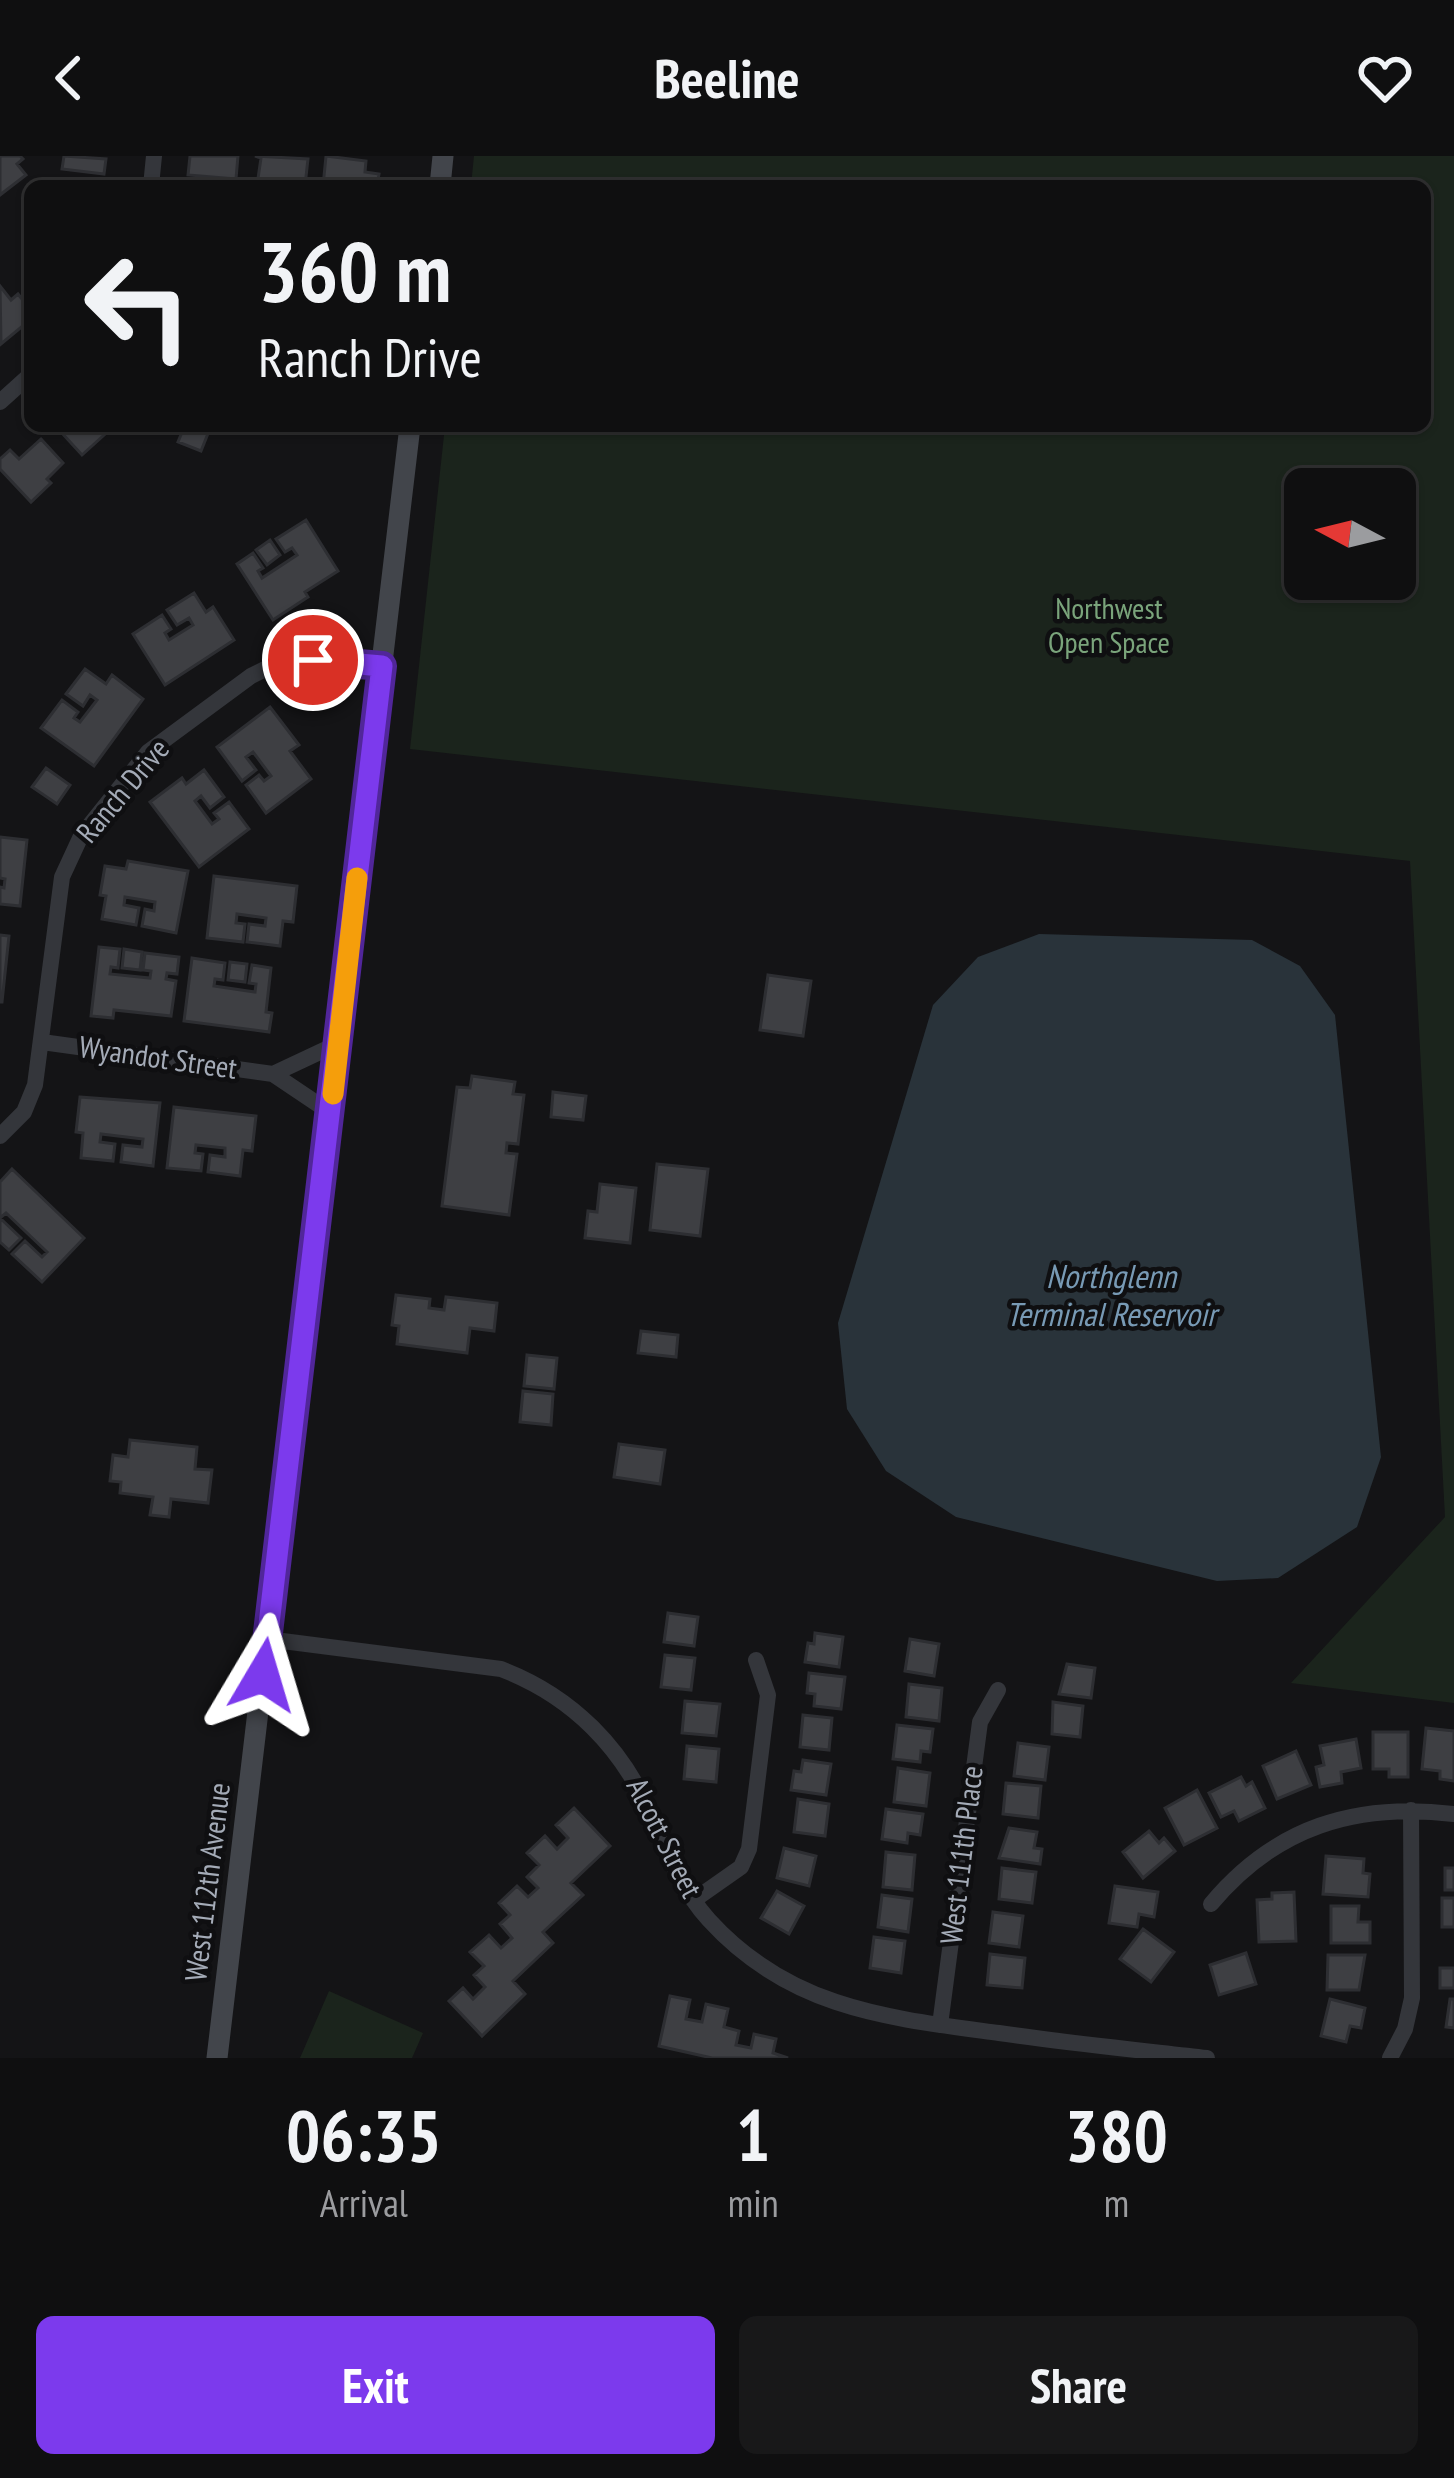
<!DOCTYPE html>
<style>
:root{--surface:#0f0f10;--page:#181819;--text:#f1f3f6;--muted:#9b9c9f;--line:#2f2f30;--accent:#7c3aed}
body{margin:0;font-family:"PT Sans Narrow",sans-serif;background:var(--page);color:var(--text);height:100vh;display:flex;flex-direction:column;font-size:45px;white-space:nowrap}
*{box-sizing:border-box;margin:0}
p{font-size:39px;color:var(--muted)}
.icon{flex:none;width:66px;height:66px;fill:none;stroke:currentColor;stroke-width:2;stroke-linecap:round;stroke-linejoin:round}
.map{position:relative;height:1902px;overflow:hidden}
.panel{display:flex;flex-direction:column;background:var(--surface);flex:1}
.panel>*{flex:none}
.top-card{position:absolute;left:24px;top:24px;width:1407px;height:252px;border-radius:18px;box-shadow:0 3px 9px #0004,0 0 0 3px var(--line);background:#0f0f10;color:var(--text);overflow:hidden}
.needle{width:78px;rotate:277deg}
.buttons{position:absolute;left:1284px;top:312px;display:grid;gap:24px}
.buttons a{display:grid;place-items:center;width:132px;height:132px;border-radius:18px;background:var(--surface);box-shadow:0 3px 9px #0004,0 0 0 3px var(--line);font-size:60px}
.pin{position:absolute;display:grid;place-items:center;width:102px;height:102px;color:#fff;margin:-51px;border:6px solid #fff;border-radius:50%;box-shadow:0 3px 12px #0007}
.me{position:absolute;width:132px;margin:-66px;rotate:7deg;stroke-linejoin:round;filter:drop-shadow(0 0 9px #0008)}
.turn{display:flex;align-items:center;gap:42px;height:252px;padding:0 36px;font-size:54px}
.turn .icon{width:156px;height:156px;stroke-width:2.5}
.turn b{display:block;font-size:84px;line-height:102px}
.eta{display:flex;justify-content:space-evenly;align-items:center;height:204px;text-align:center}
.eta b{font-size:72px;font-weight:700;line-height:84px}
.action{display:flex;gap:24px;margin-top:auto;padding:24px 36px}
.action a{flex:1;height:138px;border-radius:18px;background:var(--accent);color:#fff;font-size:48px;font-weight:700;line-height:138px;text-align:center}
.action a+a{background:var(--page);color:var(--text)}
header{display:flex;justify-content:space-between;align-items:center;height:156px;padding:0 36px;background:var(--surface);font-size:54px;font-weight:700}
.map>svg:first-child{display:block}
.green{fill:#1b241c;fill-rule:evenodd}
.water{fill:#29333a}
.building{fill:#3e3f43;stroke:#2d2e32;stroke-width:3}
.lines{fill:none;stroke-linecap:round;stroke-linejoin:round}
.minor{stroke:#34363b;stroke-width:16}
.secondary{stroke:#42454b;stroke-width:21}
.route-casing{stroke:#51269a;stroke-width:30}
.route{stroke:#7c3aed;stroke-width:21}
.slow{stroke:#f59e0b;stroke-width:21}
.labels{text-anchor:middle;stroke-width:9;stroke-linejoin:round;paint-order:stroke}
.park-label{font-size:30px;fill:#7aa47b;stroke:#0f0f11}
.street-label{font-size:30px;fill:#a4abb7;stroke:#0f0f11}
.water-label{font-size:33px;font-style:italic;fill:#789ab5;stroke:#0f0f11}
</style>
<header><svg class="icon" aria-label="back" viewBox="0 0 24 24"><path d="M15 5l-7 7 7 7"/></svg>Beeline<svg class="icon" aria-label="heart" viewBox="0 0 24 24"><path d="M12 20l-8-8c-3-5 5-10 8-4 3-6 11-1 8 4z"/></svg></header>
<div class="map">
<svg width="1454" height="1902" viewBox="0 0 1454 1902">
<rect width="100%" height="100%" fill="#141416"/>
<path class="green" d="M474,0H1454V1547L1291,1527L1445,1361L1410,705L410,593L445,270H1425V30H471ZM1395,333V423H1305V333Z
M329,1835L423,1877L412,1902H300Z"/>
<path class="water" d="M1039,778L1252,784L1300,810L1335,859L1381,1301L1357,1371L1278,1422L1217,1425L956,1361L886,1315L847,1253L838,1167L933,849L978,801Z"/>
<path class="building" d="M0,0H20L23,3L17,8L26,19L0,39Z
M64,0L106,3L104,18L62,13Z
M190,0H238L236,23L188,19Z
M255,0L308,3L305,30L257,29L261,2Z
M326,0L366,5L365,16L379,18L377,30H323Z
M0,130L11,144L18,138L30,153V164L1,188Z
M66,270H114L82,299L60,275Z
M168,270H211L201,295L178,286L182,276Z
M41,283L63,307L47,323L51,327L31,346L0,313V303L10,294L19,303Z
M306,364L338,415L305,436L308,441L273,464L237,408L253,397L263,412L258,415L262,422L297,399L292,392L285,396L276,383Z
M270,384L280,399L267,409L256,394Z
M194,437L206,456L213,451L234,484L165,529L133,478L162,459L171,473L165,477L169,484L193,469L189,462L177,469L167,454Z
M85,513L106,528L112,519L143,543L94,610L41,572L62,544L78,556L74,562L80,566L97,544L90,539L83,550L66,538Z
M270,551L299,589L290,595L311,623L266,657L246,629L259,619L264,625L271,620L253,596L246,601L256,614L242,625L217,591Z
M46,612L70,629L57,648L32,631Z
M204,614L224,641L210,652L201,640L195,645L212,668L219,663L214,657L229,646L249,673L199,711L150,646L182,622L186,628Z
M0,681L27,684L20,750L0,748V731L4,732L5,723L0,722Z
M128,705L188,715L176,777L142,770L145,753L154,755L155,746L125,741L124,749L139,752L136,769L102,763L106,740L100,739L105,710L126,713Z
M214,720L297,730L293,766L283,765L280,790L247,786L249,768L265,770L266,762L237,758L236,767L245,768L243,786L207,782Z
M0,779L9,780L2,846H0Z
M99,791L120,793L118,812L111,811L110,818L150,822L151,815L143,814L145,797L179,801L177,818L167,817L166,823L176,825L171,860L114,854L113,862L91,860Z
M124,793L142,796L140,814L122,812Z
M192,802L225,807L223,824L215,823L214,830L255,836L256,828L249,827L252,809L271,812L266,856L272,857L269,876L184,865Z
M230,806L247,808L245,826L228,824Z
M768,819L811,825L803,880L760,874Z
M472,920L515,926L513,938L524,939L518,988L507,987L506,997L517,998L509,1059L442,1050L457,931L470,932Z
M553,936L586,940L583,964L551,961Z
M80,941L160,947L153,1010L121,1006L123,989L142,991L143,983L101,978L100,986L115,988L113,1005L81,1002L83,977L76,976Z
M174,951L256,960L252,995L243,994L240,1020L208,1016L210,999L225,1001V992L196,989L195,997L203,998L201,1015L167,1012Z
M657,1008L708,1013L700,1080L650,1074Z
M12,1013L84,1082L42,1126L12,1098L25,1085L42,1101L47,1096L6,1057L0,1062L21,1082L9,1094L0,1086V1026Z
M600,1028L636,1032L630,1087L585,1082L588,1055L597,1056Z
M396,1139L430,1143L429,1152L444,1154L446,1141L497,1147L494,1175L470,1172L467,1197L397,1188L399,1170L392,1169Z
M641,1175L678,1179L676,1201L638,1197Z
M527,1199L557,1202L554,1233L524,1230Z
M523,1235L553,1238L551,1269L520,1266Z
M130,1284L197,1291L195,1313L212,1314L208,1347L171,1343L169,1361L150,1359L153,1341L120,1337L121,1326L110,1325L113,1299L128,1301Z
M619,1288L665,1294L660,1328L614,1321Z
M668,1457L698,1461L694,1490L664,1486Z
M815,1477L843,1481L839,1511L805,1506L808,1487L814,1488Z
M910,1483L939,1488L934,1520L905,1515Z
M665,1499L695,1502L691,1534L661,1531Z
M1067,1508L1095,1512L1091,1542L1059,1538Z
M809,1517L845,1521L841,1553L814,1550L815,1538L807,1537Z
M909,1528L942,1532L939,1565L906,1561Z
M685,1545L720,1548L716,1580L682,1577Z
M1053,1546L1083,1550L1080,1581L1052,1578Z
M803,1559L832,1562L829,1594L800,1591Z
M897,1569L933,1573L930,1596L921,1595L920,1606L893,1603Z
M1426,1572L1454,1575V1625L1440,1623V1615L1422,1613Z
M1373,1576H1408V1621H1389V1613H1373Z
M1356,1583L1361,1612L1341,1616L1342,1627L1320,1631L1316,1611L1324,1609L1320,1590Z
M1018,1587L1049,1591L1045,1624L1014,1620Z
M687,1590L719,1593L716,1626L684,1623Z
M1296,1595L1311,1629L1277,1643L1263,1610Z
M803,1604L831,1608L826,1639L791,1634L794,1615L801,1616Z
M898,1612L930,1617L926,1650L894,1646Z
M1241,1621L1246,1630L1252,1626L1265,1652L1239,1665L1234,1655L1221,1661L1209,1637Z
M1006,1627L1041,1630L1038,1662L1003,1658Z
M1197,1634L1217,1672L1184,1689L1165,1652Z
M798,1643L829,1648L825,1680L794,1676Z
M574,1652L610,1690L571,1727L583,1739L543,1776L553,1787L513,1825L525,1838L482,1880L449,1845L463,1832L473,1843L485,1831L474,1819L484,1810L470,1796L489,1779L501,1792L512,1782L500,1768L510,1759L499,1747L517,1730L528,1741L538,1732L527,1721L539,1709L527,1697L545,1680L557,1693L568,1682L556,1669Z
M886,1653L923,1658L920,1679L908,1677L907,1687L882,1683Z
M1009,1672L1037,1676L1034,1692L1042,1693L1040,1708L999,1702Z
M1149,1675L1159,1687L1164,1682L1175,1695L1143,1722L1123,1696Z
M784,1692L816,1700L809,1730L777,1722Z
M886,1696L915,1699L912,1734L883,1731Z
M1326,1700L1364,1703L1363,1717L1370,1718L1368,1741L1323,1738Z
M1002,1712L1036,1716L1032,1747L999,1743Z
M1445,1712H1454V1734H1445Z
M1115,1730L1158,1736L1154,1761L1139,1758L1137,1771L1109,1767Z
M777,1735L804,1750L789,1778L761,1762Z
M1294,1736L1296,1785L1259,1786L1257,1744L1272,1743V1737Z
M882,1739L912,1743L908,1776L878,1771Z
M1442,1742H1454V1771H1442Z
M1331,1750H1359L1358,1766H1370V1787H1331Z
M993,1756L1023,1760L1019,1791L989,1787Z
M1143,1773L1174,1796L1151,1826L1120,1803Z
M874,1781L905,1785L901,1817L870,1812Z
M1246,1797L1256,1828L1219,1839L1210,1809Z
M990,1798L1025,1802L1022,1832L987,1829Z
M1328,1799H1365L1359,1834H1327Z
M1440,1812H1454V1832H1440Z
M670,1840L690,1844L686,1863L702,1866L706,1848L728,1853L724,1871L739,1875L736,1889L751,1892L754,1878L776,1883L773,1897L788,1902H712L659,1890Z
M1330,1843L1365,1852L1361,1872L1350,1870L1346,1886L1321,1880Z
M1450,1843H1454V1872L1446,1871Z"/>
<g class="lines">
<path class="minor" d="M151,30L154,0
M0,246L30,219
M42,886L273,918L331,957
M273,918L339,887
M0,980L24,956L35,929L62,721L81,680L148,596L251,520L277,507L313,504L382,510
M267,1483L501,1513C572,1540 623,1592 652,1661C668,1699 682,1734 709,1764C790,1853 888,1862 999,1877C1068,1887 1137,1894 1207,1902
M694,1744L741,1711L749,1693L768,1539L756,1504
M1211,1748C1275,1671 1356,1646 1454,1658
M940,1869L980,1566L998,1534
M1390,1902L1405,1873L1412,1842L1411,1654"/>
<path class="secondary" d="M440,30L443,0
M217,1902L410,270"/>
</g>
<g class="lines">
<defs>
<path id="route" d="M263,1519L382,510L313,504"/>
</defs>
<use href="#route" class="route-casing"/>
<use href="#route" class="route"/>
<path class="slow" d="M333,938L357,722"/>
</g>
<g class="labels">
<g class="park-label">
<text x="1109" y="463">Northwest<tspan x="1109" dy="34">Open Space</tspan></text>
</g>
<g class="street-label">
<text transform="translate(123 635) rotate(-50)" y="10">Ranch Drive</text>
<text transform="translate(158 902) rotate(8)" y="10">Wyandot Street</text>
<text transform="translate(664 1682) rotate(63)" y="10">Alcott Street</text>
<text transform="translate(962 1699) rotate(-83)" y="10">West 111th Place</text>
<text transform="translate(208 1726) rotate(-83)" y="10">West 112th Avenue</text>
</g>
<g class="water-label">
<text x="1111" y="1132">Northglenn<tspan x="1111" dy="38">Terminal Reservoir</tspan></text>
</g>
</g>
</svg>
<div class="buttons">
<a><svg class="needle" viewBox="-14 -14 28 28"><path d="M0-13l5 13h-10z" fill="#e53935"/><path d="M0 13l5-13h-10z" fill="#9b9c9f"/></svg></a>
</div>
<div class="pin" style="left:313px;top:504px;background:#d93025"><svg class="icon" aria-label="arrive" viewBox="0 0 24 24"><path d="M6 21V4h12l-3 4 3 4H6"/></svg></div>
<svg class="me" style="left:263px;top:1519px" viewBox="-20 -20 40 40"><path d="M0-17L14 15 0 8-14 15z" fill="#7c3aed" stroke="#fff" stroke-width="4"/></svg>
<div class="top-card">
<div class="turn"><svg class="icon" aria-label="left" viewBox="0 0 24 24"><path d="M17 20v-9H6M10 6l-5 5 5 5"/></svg><div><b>360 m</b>Ranch Drive</div></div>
</div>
</div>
<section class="panel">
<div class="eta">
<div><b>06:35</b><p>Arrival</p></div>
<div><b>1</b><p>min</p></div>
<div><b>380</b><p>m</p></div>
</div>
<div class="action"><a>Exit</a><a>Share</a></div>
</section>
